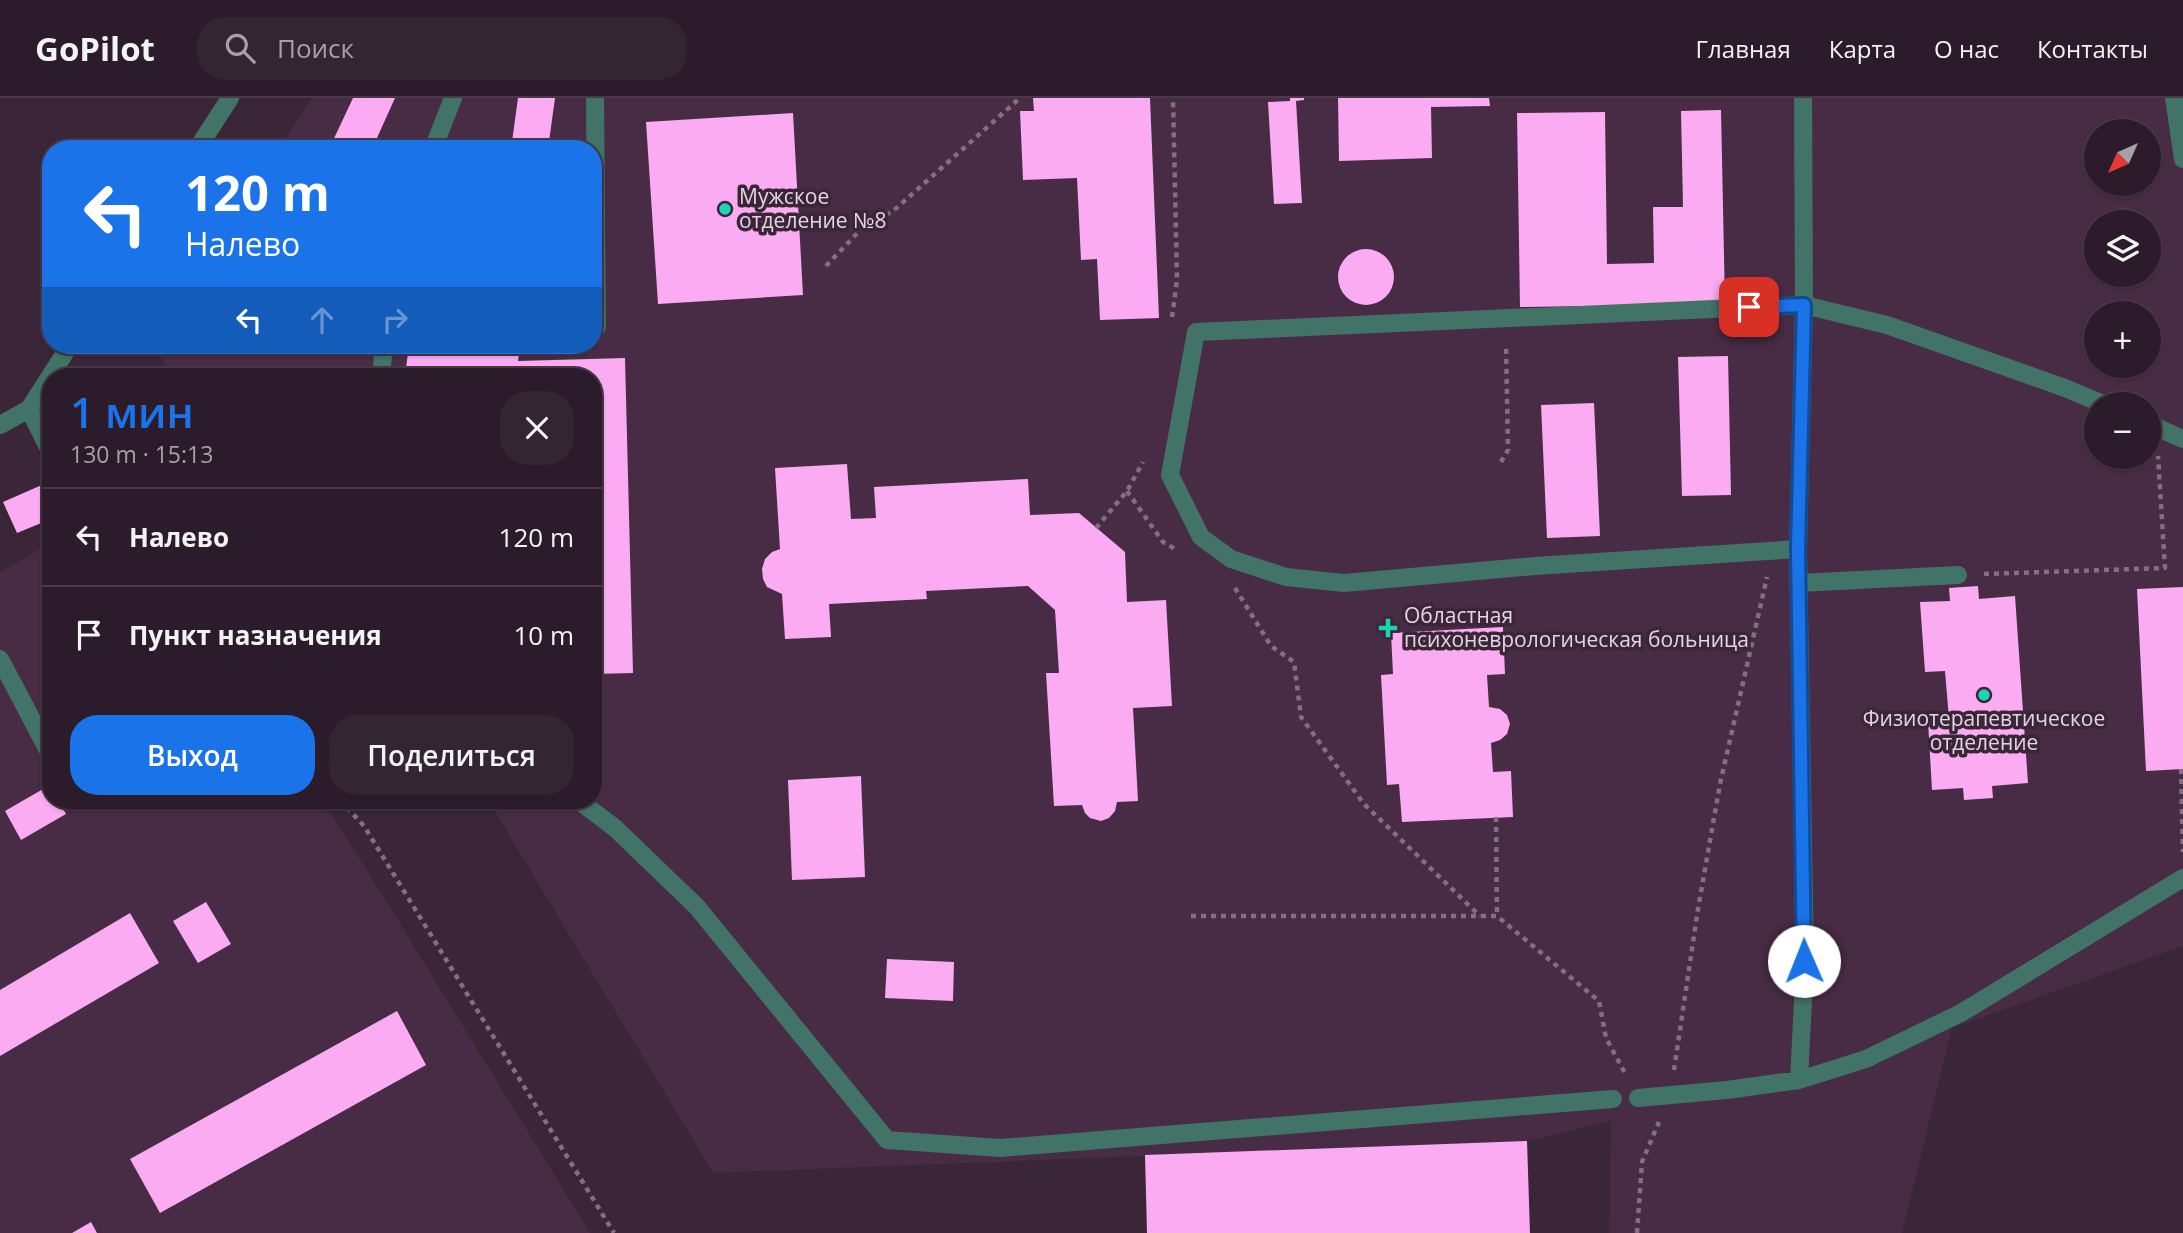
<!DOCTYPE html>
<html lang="ru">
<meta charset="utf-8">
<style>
:root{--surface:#2c1c2b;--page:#342533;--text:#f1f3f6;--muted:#a6a1a9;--line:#483a47;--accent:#1a73e8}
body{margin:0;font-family:"Open Sans",sans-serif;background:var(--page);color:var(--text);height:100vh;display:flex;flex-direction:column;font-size:26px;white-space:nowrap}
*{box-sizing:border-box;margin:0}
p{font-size:23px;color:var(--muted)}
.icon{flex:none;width:38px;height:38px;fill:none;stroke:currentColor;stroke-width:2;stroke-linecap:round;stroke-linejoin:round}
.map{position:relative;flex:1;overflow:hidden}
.drawer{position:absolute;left:42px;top:270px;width:560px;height:441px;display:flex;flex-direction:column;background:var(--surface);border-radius:28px;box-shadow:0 2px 5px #0004,0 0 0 2px var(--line)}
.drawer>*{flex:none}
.hud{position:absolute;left:42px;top:42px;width:560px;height:214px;border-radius:28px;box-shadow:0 2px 5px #0004,0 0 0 2px var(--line);background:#1a73e8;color:#fff;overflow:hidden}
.needle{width:46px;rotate:225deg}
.tools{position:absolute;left:2084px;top:21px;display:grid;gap:14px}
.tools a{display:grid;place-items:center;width:77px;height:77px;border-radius:50%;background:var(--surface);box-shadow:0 2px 5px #0004,0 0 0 2px var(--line);font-size:35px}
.pin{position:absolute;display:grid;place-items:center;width:60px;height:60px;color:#fff;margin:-30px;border-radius:14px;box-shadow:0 4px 10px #0006}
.me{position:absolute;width:77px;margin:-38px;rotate:359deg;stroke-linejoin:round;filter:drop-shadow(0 0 5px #0008)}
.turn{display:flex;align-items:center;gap:24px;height:147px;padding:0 28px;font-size:32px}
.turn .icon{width:91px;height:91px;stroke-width:2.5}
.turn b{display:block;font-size:49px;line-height:60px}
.lanes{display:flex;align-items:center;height:66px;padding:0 28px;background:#0003;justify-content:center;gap:35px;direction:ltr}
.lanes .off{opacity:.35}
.round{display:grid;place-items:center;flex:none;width:74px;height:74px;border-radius:28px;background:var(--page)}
.head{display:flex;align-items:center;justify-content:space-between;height:119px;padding:0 28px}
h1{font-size:42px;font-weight:600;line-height:52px;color:var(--accent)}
.cta{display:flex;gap:14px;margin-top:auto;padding:14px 28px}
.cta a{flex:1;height:80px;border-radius:28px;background:var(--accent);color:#fff;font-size:28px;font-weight:600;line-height:80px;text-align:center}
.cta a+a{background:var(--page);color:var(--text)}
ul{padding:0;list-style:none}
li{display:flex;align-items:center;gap:21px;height:98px;padding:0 28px;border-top:2px solid var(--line)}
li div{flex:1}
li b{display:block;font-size:26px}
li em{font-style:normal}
header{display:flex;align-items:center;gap:42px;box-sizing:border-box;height:98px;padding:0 35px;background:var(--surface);border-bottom:2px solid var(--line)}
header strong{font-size:33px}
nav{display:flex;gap:38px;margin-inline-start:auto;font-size:24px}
.search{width:490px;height:63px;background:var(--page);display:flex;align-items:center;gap:18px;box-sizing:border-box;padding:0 24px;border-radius:28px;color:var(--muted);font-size:26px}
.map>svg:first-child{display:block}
.built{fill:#482c45;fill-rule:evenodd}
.building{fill:#faabf2}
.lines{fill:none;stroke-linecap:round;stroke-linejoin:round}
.path{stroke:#826f80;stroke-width:4.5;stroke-dasharray:5 5;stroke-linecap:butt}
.minor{stroke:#417366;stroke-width:18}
.route-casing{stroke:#114b97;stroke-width:18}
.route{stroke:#1a73e8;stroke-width:12}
.poi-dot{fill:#19d5b2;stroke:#3b2539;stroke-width:2.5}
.labels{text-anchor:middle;stroke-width:7;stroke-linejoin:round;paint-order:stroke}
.poi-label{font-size:21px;fill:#e4d5e2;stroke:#3b2539;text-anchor:start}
</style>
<header>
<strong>GoPilot</strong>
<div class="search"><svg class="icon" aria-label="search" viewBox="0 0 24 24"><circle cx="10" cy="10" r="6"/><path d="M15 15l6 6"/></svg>Поиск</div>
<nav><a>Главная</a><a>Карта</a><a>О нас</a><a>Контакты</a></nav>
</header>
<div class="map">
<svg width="2183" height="1135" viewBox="0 0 2183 1135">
<rect width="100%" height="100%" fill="#3b2539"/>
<path class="built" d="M312,0H2183V848L1952,930L1902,1135H1609L1611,1023L1527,1043L713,1075L488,702H593V278H172L153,247H593V51H279ZM2096,33H2149V86H2096ZM2096,124H2149V177H2096ZM2096,215H2149V268H2096ZM2096,306H2149V359H2096Z
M51,445V702H316L332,718L382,796L590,1135H0V474Z"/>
<path class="building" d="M353,0H395L372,51H329Z
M518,0H555L548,51H511Z
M1033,0H1150L1159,220L1100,222L1097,161L1081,162L1077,80L1023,82L1020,13H1034Z
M1290,0H1304V2L1296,3L1302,105L1274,106L1268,4L1290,3Z
M1338,0H1489L1490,8L1431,9L1432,60L1339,63Z
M1721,12L1725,206L1520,209L1517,15L1605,14L1607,166L1654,165L1653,109H1683L1681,13Z
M793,15L803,197L658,206L646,24Z
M1338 179a28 28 0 1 1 56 0a28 28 0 1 1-56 0Z
M409,247H520L518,263L625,260L633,575L593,576V278H405Z
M1728,258L1731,397L1682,398L1678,259Z
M1594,305L1600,438L1547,440L1541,307Z
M847,366L851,421L876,420L874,389L1028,381L1030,417L1079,415L1125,454L1127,504L1166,502L1172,608L1133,610L1138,703L1117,704L1115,713L1109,720L1101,723L1090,720L1085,715L1082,707L1054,708L1046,575H1059L1055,512L1028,488L926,493L927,501L829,506L831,539L785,541L782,496L767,489L763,481L762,471L765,461L772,454L780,451L775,370Z
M51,383V421L17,435L3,404Z
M1978,488L1979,501L2015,498L2028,685L1992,688L1993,700L1964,702L1963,690L1932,692L1928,623L1949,621L1945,573L1925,574L1920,504L1950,503L1949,490Z
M2183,489V671L2146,673L2137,491Z
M1503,529L1505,576L1487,577L1489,609L1500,611L1507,617L1510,626L1507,636L1500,642L1491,645L1493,674L1511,673L1513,719L1402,724L1399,686L1387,687L1381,577L1393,576L1391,535Z
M861,678L865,779L792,782L788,682Z
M50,687L51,702H58L66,716L21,742L5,713Z
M206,804L231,846L198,865L173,823Z
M130,815L159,865L0,958V892Z
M887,861L954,864L953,903L885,900Z
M397,913L426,967L160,1115L130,1061Z
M1527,1043L1530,1135H1147L1145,1057Z
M91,1124L97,1135H72Z"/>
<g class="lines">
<path class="path" d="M826,168L868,124L892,114L1020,0
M1172,219L1177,182L1173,0
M1501,364L1508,352L1506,248
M1127,393L1163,444L1175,451
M1096,430L1127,393L1143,364
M1984,476L2165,470L2158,358
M1235,490L1271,548L1294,564L1301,619L1364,706L1480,818
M2181,671L2183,754
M340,702L364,728L614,1135
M1496,719L1497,818
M1191,818H1497L1599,903L1606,940L1626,977
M1674,972L1698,811L1720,686L1767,479
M1637,1135L1642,1064L1659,1024"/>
<path class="minor" d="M595,0L597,229
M2174,0L2183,61
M197,51L230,0
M433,51L453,0
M381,278L384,247
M29,311L51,355
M2149,326L2183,341
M0,327L29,311L70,247
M1798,451L1535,468L1344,485L1286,479L1231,461L1201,439L1170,377L1196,234L1804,207L1887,227L2065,290L2103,306
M1799,485L1958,477
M0,561L51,658
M578,702L615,730L697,809L887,1042L1000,1050L1613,1001
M1799,982L1805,863L1798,451L1804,207L1803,0
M1638,1000L1727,992L1799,982L1866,961L1961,915L2183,780"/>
</g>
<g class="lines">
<defs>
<path id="route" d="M1749,209L1804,207L1798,451L1804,863"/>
</defs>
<use href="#route" class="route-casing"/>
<use href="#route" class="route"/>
</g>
<g class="poi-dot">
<circle cx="725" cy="111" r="7"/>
<path d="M1384.5 519.5h7v7h7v7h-7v7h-7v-7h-7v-7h7z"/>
<circle cx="1984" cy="597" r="7"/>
</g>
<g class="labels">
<g class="poi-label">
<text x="739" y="106">Мужское<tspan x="739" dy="24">отделение №8</tspan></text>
<text x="1404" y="525">Областная<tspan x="1404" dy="24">психоневрологическая больница</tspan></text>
<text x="1984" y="628" text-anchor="middle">Физиотерапевтическое<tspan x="1984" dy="24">отделение</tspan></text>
</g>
</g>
</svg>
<div class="tools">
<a><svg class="needle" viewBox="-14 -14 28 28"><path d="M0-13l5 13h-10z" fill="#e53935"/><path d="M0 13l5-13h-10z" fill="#a6a1a9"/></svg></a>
<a><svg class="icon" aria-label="layers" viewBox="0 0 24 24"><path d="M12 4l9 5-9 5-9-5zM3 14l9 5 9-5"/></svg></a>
<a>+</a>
<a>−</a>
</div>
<div class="pin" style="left:1749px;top:209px;background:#d93025"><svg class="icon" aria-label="arrive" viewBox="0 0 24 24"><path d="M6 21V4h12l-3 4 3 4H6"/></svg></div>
<svg class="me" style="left:1804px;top:863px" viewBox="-20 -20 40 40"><circle r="19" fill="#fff"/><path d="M0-13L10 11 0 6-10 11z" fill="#1a73e8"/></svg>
<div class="hud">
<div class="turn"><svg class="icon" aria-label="left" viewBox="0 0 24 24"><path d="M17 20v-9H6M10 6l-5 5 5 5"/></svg><div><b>120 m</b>Налево</div></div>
<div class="lanes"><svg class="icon" aria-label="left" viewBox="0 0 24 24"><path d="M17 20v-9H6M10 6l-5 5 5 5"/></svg><svg class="icon off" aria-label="ahead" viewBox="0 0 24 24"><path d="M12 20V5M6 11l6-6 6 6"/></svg><svg class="icon off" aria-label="right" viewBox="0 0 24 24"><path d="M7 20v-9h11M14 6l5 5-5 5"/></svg></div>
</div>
<section class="drawer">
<div class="head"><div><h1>1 мин</h1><p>130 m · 15:13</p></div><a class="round"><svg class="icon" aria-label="close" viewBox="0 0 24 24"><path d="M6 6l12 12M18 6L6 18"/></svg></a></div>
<ul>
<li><svg class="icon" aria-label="left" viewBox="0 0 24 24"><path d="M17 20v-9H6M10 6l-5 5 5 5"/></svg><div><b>Налево</b></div><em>120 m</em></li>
<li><svg class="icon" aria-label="arrive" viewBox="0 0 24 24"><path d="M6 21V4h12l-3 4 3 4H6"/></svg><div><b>Пункт назначения</b></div><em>10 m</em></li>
</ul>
<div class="cta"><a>Выход</a><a>Поделиться</a></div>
</section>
</div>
